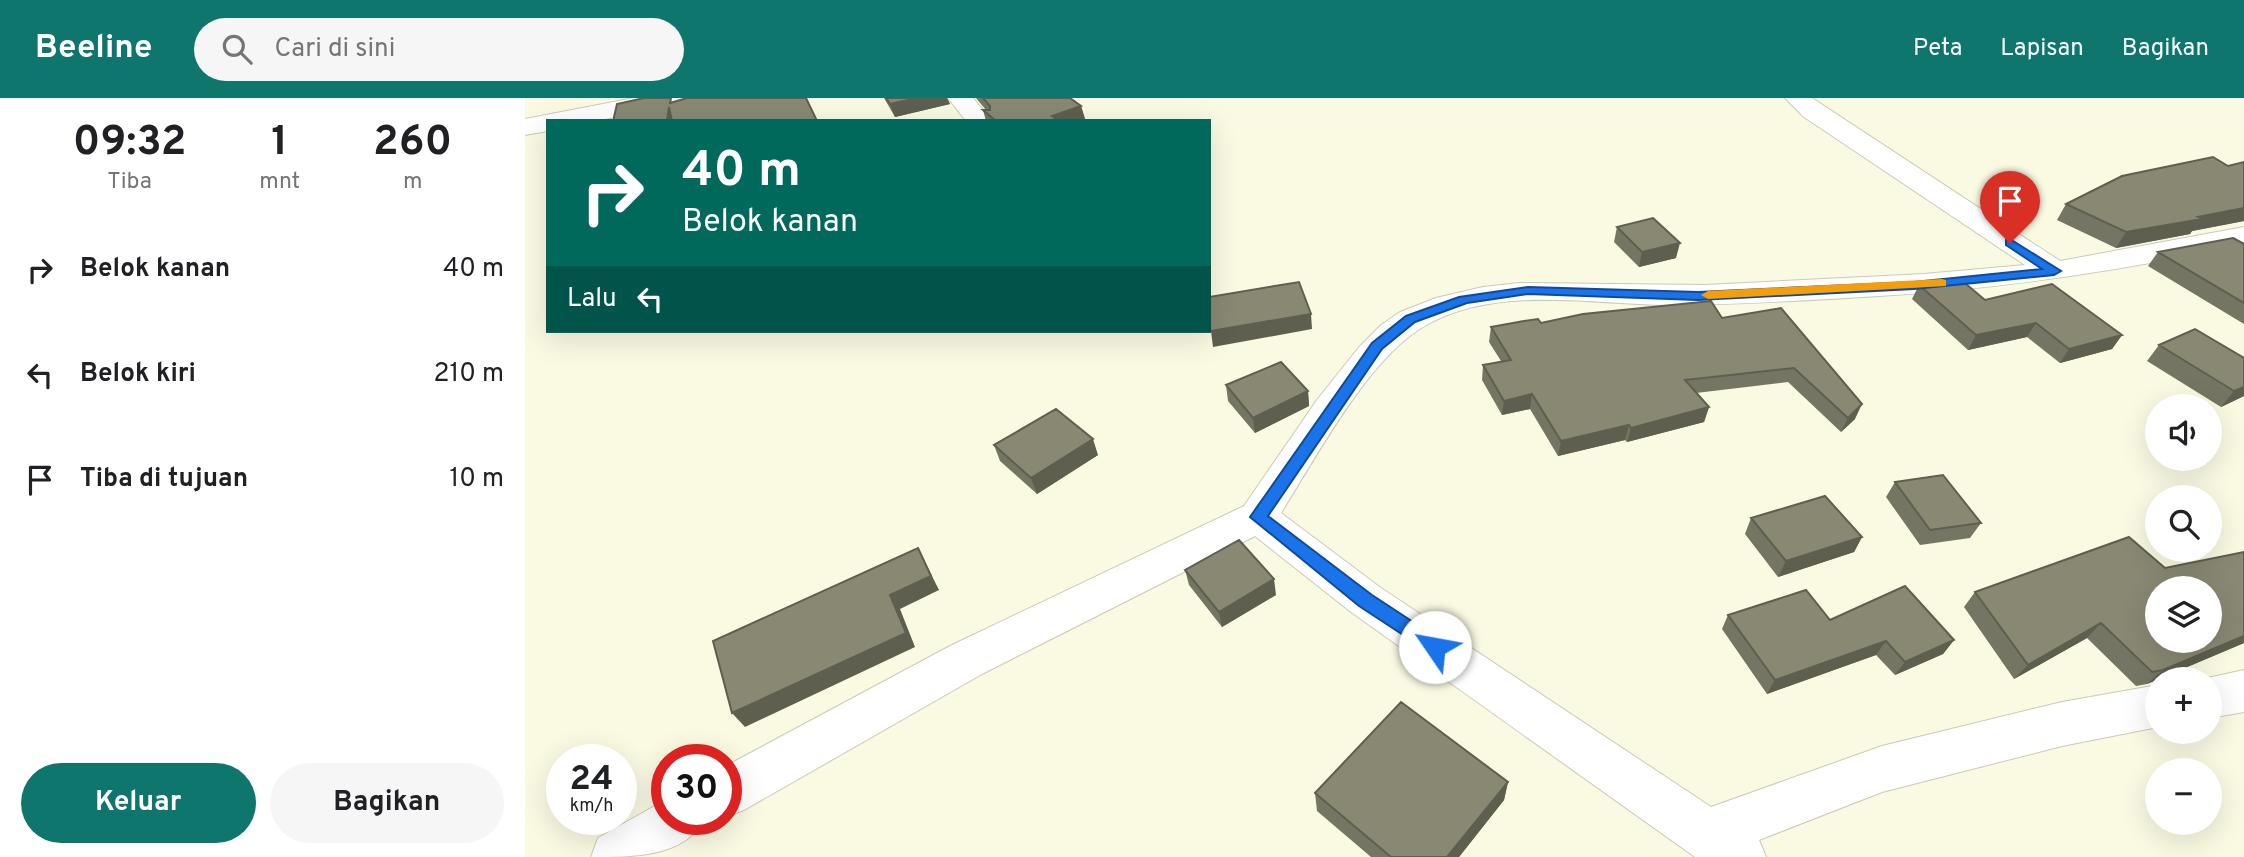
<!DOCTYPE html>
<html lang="id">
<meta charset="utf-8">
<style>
:root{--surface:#fff;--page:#f6f6f6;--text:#202124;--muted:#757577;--accent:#0f766e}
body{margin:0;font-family:Overpass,sans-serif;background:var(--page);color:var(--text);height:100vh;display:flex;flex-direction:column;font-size:26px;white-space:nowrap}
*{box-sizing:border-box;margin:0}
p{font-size:23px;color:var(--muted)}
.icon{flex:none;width:38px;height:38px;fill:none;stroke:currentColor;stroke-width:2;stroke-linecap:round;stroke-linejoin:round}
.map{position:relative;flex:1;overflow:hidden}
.sheet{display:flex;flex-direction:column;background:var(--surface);width:525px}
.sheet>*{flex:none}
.top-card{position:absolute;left:21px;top:21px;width:665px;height:214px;border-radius:0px;box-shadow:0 7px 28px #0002;background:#00695c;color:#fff;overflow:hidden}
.controls{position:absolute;left:1620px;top:296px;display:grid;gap:14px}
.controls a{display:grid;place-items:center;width:77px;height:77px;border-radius:50%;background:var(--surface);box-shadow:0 7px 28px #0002;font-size:35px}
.speed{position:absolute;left:21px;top:646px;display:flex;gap:14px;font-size:35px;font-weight:700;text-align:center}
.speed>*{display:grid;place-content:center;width:91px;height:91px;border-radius:50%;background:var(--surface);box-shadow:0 7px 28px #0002;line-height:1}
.speed small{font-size:18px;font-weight:400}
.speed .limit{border:10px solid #d22;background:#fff;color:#111}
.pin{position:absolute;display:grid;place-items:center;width:60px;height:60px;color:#fff;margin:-72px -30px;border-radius:50% 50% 50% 0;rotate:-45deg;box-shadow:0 0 7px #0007}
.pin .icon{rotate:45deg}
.me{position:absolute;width:77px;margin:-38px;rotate:303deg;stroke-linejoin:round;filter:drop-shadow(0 0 5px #0008)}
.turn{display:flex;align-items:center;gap:24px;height:147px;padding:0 21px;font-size:32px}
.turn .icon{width:91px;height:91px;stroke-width:2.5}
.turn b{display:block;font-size:49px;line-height:60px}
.then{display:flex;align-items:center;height:66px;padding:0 21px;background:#0003;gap:14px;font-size:26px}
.eta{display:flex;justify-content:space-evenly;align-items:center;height:119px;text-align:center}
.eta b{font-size:42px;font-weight:700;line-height:49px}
.action{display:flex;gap:14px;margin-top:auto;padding:14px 21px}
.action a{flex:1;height:80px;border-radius:42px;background:var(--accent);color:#fff;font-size:28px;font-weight:700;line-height:80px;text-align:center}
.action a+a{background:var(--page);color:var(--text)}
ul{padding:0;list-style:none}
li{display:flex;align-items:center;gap:21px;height:105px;padding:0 21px}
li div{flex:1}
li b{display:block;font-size:26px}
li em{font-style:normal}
header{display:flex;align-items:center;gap:42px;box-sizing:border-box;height:98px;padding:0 35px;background:var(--accent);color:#fff}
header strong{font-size:33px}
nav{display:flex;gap:38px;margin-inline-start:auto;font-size:24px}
.search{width:490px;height:63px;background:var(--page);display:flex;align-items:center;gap:18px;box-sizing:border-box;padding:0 24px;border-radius:38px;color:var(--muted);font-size:26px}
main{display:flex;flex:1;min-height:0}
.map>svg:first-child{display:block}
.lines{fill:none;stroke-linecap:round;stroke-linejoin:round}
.street-casing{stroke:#cbcbb5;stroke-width:2}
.secondary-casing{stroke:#cbcbb5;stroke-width:2}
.street{fill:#fff;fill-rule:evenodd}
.secondary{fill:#fff;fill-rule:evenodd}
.wall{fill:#757563}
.shaded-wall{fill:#5f5f50}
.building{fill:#888873;stroke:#5f5f50;stroke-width:2;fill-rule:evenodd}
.route{fill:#1a73e8;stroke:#114b97;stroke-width:2}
.slow{fill:#f59e0b}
</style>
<header>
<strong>Beeline</strong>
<div class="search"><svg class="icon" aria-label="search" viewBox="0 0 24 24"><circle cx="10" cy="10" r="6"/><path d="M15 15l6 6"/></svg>Cari di sini</div>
<nav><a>Peta</a><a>Lapisan</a><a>Bagikan</a></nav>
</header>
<main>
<section class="sheet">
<div class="eta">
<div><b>09:32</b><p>Tiba</p></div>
<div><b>1</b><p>mnt</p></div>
<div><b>260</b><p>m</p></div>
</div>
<ul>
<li><svg class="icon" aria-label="right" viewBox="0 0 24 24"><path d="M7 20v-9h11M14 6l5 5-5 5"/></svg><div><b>Belok kanan</b></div><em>40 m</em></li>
<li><svg class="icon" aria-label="left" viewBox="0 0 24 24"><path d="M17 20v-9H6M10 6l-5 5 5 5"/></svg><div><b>Belok kiri</b></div><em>210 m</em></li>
<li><svg class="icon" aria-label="arrive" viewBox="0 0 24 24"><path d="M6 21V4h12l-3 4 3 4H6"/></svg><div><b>Tiba di tujuan</b></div><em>10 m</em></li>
</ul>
<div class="action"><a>Keluar</a><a>Bagikan</a></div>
</section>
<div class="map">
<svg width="1719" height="759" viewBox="0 0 1719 759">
<rect width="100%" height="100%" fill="#fafae3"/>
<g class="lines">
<defs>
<path id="street" d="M423,0H448L467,23H441Z
M1260,0H1287L1535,163L1719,129V147C1598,172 1478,191 1354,198C1284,202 1215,207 1145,207C1065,207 970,186 898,229C842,262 791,360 756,415L856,490L1186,709L1357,648L1537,604L1633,587V629L1537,648L1357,694L1234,742L1241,759H1170L826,514L730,438L457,576L219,712L201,719V668L425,548L719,408L792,302L835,248L856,227L875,214L911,200L958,189L994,185L1180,187L1399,176L1500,167L1279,19Z
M1719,572V614L1685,620V581H1678Z
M142,701V721H180C159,759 110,759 66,759L73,740Z"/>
<path id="secondary" d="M109,0H157L154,5L71,23H23V33L0,37V21Z"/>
</defs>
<use href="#street" class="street-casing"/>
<use href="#secondary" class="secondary-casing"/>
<use href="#street" class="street"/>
<use href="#secondary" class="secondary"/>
</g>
<path class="wall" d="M359,0H422L425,6L370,19Z
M451,0H545L556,8L560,21L555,23H461L458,12H461Z
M1719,64V123L1667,133L1665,136L1591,150L1532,122L1541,106Z
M1092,129L1151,160L1114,169L1089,144Z
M1719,146V226L1623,168L1633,154Z
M1394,187L1460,202L1597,237L1587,251L1535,265L1502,239L1443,252L1387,201Z
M1256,210L1330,321L1316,334L1263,284L1171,295L1184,309L1179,324L1102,344L1100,342L1033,358L1005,311L977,317L957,282L958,267L976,263L964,244L966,229L1016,225L1197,220Z
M1634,247L1719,260V298L1696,309L1622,263Z
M701,287L783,293L784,308L730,335L703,303Z
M469,347L573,357L512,396L475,363Z
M1370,384L1456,425L1445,440L1395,447L1361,399Z
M1226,420L1337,439L1329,454L1253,479L1220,436Z
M1719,454V545L1622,586L1611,588L1562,540L1489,581L1439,509L1450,494L1640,470Z
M660,472L751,497L697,529L664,487Z
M1203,517L1305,522L1429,542L1418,556L1370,577L1351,557L1242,596L1197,531Z
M983,684L979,702L934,759H846L792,713L790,695Z"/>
<path class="shaded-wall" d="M392,0H422L425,6L370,19L365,6Z
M556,8L560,21L555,23H528L527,18Z
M144,9L152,23H142Z
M1719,110V123L1667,133L1665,136L1591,150L1601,134Z
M1155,145L1151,160L1114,169L1117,154Z
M786,216L787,231L688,249L686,233Z
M1511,225L1502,239L1443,252L1451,237Z
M1597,237L1587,251L1535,265L1544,251Z
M1719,289V298L1696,309L1709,293Z
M783,293L784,308L730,335L728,320Z
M1007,296L1005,311L977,317L979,303Z
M1337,306L1330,321L1316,334L1323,320Z
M1184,309L1179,324L1102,344L1106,330Z
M1104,327L1100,342L1033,358L1036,343Z
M568,341L573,357L512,396L506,380Z
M1337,439L1329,454L1253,479L1261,463Z
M393,450L414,492L375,511L390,549L220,629L207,615Z
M749,481L751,497L697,529L694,514Z
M1576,525L1562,540L1489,581L1503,567Z
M1719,538V545L1622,586L1638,572Z
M1429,542L1418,556L1370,577L1380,564Z
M1361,543L1351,557L1242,596L1250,582Z
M983,684L979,702L934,759H922Z"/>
<path class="building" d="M119,0H146L145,5L162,0H281L292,23H147L144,9L142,23H89V19L92,6Z
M361,0H392L365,6Z
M458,0H545L556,8L527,18L534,23H471L458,12H465V8Z
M1688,59L1703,68L1719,64V110L1673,119L1677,121L1601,134L1541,106L1597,78Z
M1128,120L1155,145L1117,154L1092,129Z
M1708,140L1719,146V205L1633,154Z
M1435,181L1460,202L1527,186L1597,237L1544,251L1511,225L1451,237L1394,187Z
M774,184L786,216L686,233L684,228V199Z
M1186,203L1197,220L1256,210L1337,306L1323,320L1269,270L1160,282L1184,309L1106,330L1104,327L1036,343L1007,296L979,303L958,267L986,262L966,229L999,223L1013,221L1016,225L1058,216Z
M1670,231L1719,260V289L1709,293L1634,247Z
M756,264L783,293L728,320L701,287Z
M531,311L568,341L506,380L469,347Z
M1418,377L1456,425L1405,432L1370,384Z
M1300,398L1337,439L1261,463L1226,420Z
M1604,439L1640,470L1719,454V538L1638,572L1627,574L1576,525L1503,567L1450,494ZM1633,490H1685V542H1633Z
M714,442L749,481L694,514L660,472Z
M393,450L406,478L365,497L381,535L207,615L188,543Z
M1380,488L1429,542L1380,564L1361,543L1250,582L1203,517L1281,492L1305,522Z
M876,604L983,684L922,759H866L790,695Z"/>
<path class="route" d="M1485,141L1536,173L1529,177L1389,191L1173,202L1003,196L942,205L890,224L857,251L743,418L847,497L917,543L920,549L917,554L910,557L904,554L834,508L725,419L847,245L881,218L934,199L1003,189L1173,194L1389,184L1517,171L1481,147V142Z"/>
<path class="slow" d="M1417,181L1421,182V188L1183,201L1176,197L1183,193Z"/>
</svg>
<div class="controls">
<a><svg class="icon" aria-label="sound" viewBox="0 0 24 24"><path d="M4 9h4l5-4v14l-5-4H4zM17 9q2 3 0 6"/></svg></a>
<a><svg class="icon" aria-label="search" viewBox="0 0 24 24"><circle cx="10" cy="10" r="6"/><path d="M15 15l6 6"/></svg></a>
<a><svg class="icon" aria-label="layers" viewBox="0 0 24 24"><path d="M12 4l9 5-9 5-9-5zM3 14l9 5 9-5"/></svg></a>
<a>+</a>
<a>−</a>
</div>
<div class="speed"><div>24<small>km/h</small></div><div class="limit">30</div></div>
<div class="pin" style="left:1485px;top:145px;background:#d93025"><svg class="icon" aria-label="arrive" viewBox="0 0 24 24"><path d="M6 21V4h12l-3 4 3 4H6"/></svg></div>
<svg class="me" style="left:910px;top:549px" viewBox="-20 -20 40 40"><circle r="19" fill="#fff"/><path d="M0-13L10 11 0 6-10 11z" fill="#1a73e8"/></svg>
<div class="top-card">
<div class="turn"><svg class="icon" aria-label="right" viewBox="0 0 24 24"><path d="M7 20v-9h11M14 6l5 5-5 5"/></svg><div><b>40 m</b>Belok kanan</div></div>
<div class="then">Lalu<svg class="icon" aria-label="left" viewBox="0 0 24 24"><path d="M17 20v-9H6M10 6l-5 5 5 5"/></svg></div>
</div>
</div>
</main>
